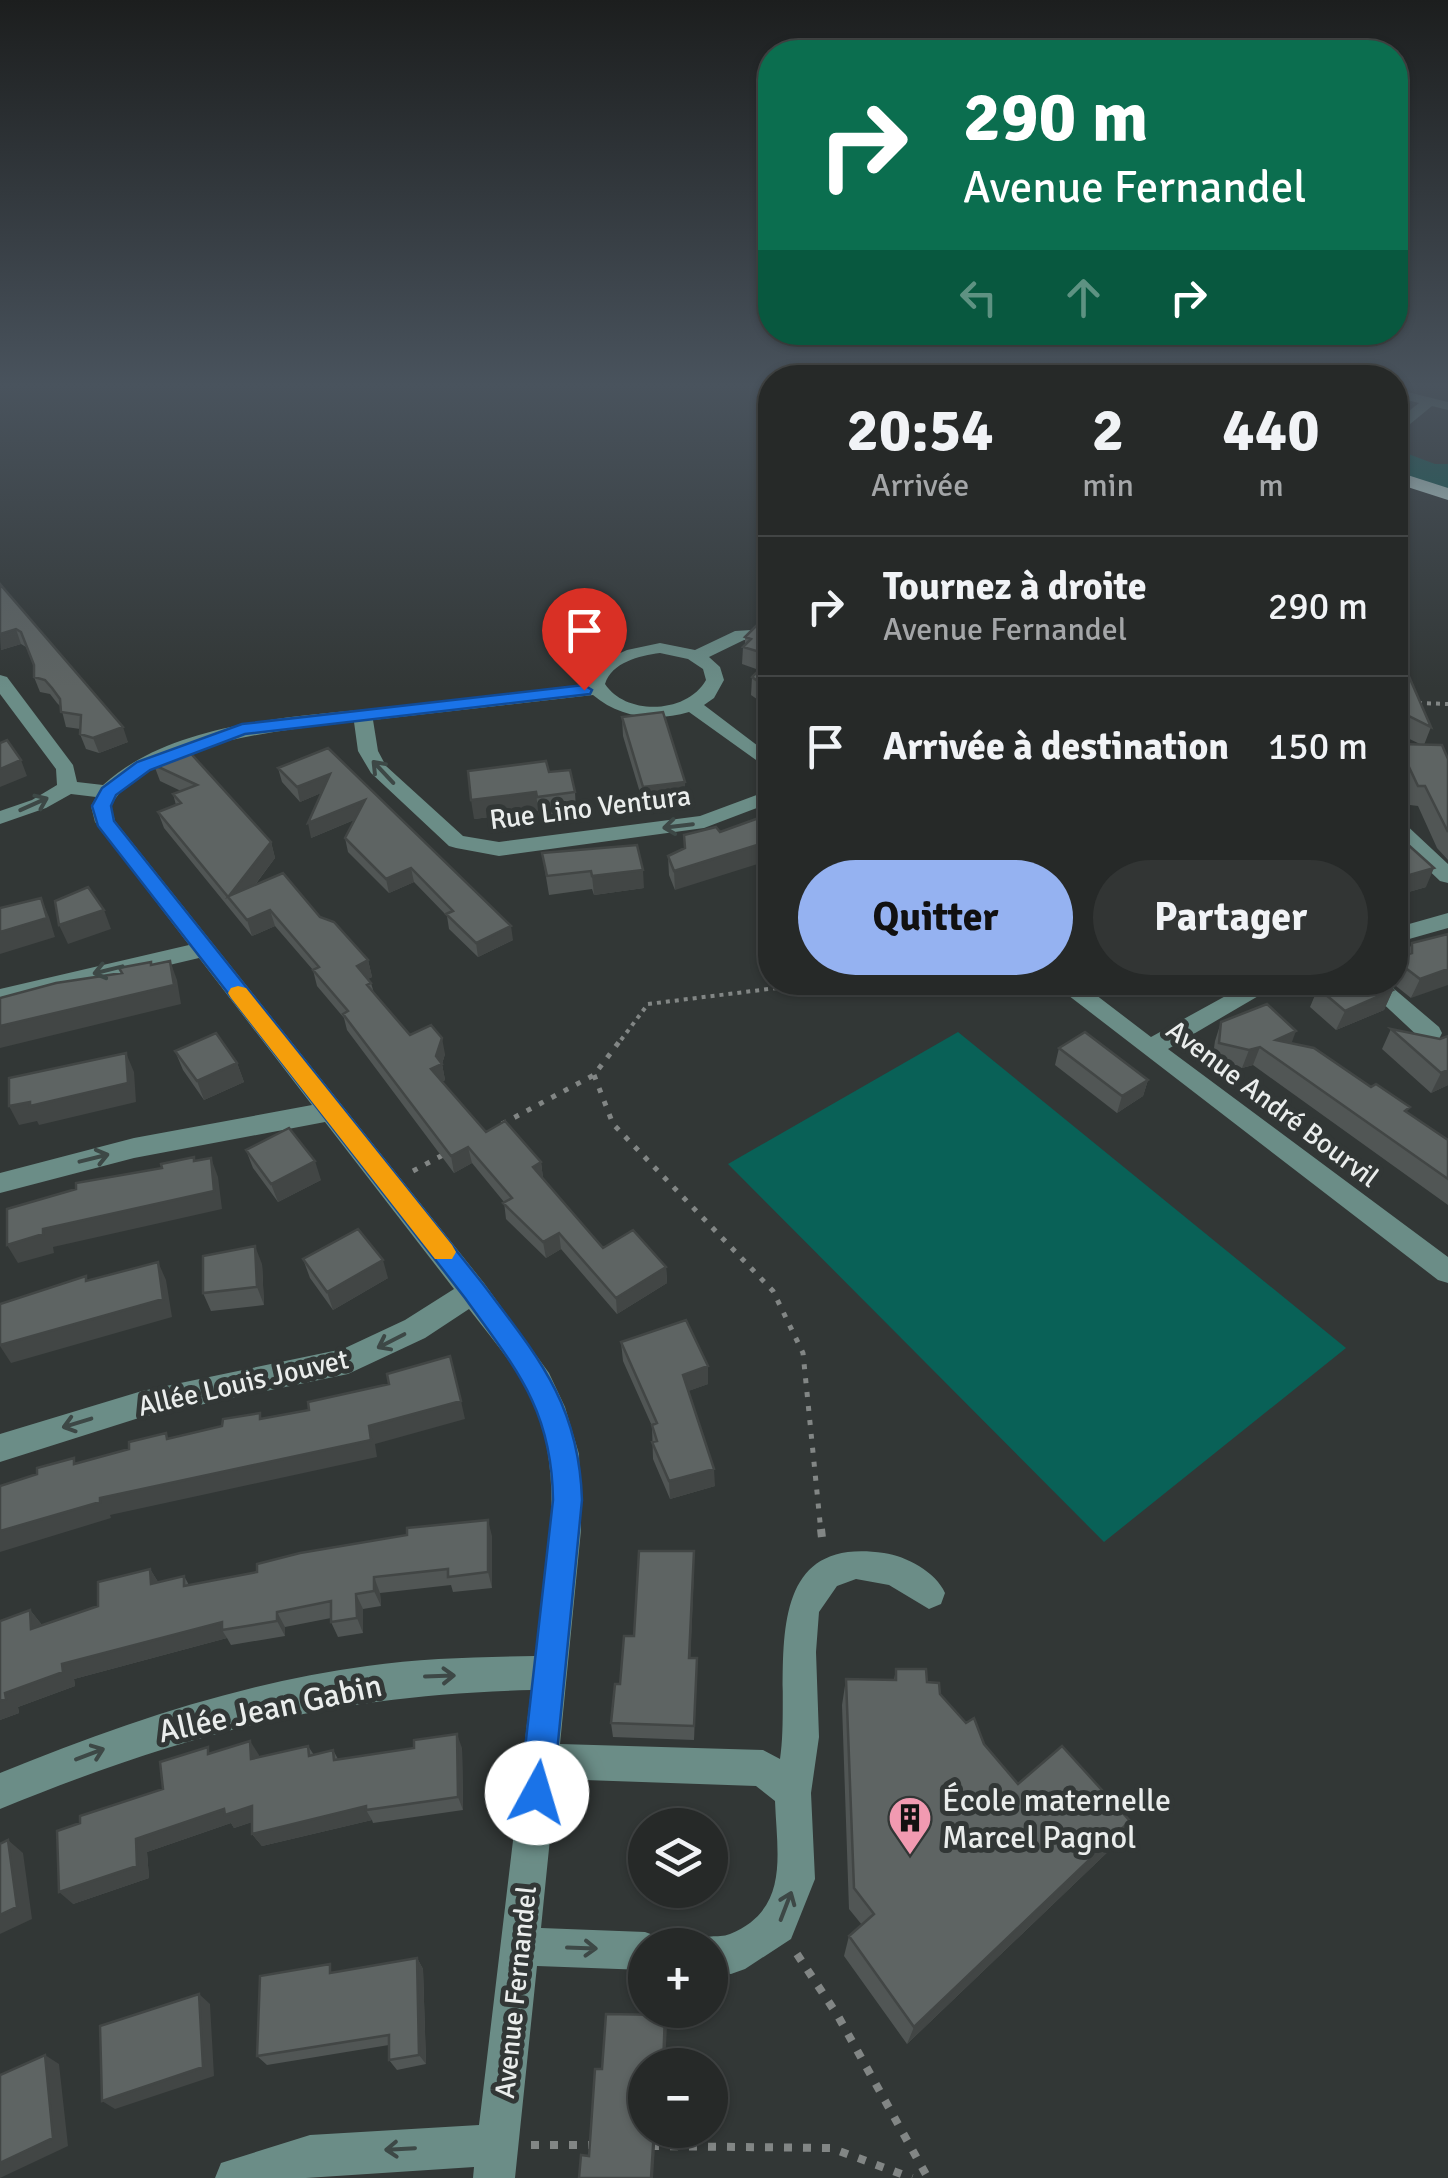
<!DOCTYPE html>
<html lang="fr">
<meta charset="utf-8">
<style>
:root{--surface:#262928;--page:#323534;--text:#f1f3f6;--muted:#a4a6a8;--line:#424545;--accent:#95b2f1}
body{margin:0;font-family:Signika,sans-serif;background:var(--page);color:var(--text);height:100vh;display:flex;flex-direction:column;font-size:38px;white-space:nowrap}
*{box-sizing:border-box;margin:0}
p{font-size:32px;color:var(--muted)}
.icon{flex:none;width:55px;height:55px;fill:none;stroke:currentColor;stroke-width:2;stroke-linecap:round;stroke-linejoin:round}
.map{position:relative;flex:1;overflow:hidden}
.sheet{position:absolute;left:758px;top:365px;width:650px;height:630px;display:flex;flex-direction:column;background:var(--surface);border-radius:40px;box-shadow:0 2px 8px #0004,0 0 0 2px var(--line)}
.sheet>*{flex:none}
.hud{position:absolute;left:758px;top:40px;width:650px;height:305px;border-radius:40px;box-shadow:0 2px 8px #0004,0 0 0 2px var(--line);background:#0b6e4f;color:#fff;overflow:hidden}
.fabs{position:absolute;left:628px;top:1808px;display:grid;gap:20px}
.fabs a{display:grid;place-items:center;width:100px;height:100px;border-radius:50%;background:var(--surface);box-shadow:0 2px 8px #0004,0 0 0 2px var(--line);font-size:50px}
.pin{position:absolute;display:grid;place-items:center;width:85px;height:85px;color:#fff;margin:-102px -42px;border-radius:50% 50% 50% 0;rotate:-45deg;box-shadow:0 0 10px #0007}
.pin .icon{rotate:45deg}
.me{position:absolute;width:110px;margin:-55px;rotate:6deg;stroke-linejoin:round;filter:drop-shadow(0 0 8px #0008)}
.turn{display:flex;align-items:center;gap:35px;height:210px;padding:0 40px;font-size:45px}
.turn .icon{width:130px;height:130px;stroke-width:2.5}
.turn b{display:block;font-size:70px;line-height:85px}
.lanes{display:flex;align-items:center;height:95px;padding:0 40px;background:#0003;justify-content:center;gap:50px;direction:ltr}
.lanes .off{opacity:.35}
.eta{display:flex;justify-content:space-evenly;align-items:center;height:170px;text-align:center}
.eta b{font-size:60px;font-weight:800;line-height:70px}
.primary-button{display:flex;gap:20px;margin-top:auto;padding:20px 40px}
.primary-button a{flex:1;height:115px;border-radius:60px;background:var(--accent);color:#111;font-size:40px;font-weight:800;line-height:115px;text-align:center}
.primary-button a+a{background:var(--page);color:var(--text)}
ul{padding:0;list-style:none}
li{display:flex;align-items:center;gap:30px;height:140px;padding:0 40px;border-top:2px solid var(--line)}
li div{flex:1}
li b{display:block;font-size:38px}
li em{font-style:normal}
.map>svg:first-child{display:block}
.green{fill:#096157}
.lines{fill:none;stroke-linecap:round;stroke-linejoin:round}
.path-far2{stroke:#828685;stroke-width:4;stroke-dasharray:4 5;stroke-linecap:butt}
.path-far1{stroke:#828685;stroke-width:5;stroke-dasharray:5 9;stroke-linecap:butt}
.path{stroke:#828685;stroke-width:8;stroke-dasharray:8 11;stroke-linecap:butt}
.minor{fill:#6b8d87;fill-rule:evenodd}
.highway{fill:#dbfbf5;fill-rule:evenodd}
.wall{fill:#515655}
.shaded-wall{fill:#424645}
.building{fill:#5e6463;stroke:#424645;stroke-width:2.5}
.oneway{stroke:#3d4846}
.route{fill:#1a73e8;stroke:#114b97;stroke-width:2.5}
.slow{fill:#f59e0b}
.labels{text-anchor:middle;stroke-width:10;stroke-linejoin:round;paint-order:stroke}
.street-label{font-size:28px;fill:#eaedec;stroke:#323736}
.near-street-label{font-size:32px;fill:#eaedec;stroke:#323736}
.near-poi-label{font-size:32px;fill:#eaedec;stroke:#323736;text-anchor:start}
</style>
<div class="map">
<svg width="1448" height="2178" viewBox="0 0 1448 2178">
<rect width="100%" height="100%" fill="#323736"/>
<path class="green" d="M1395,449L1435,464H1448V490L1395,472Z
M958,1032L1346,1348L1104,1542L728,1164Z"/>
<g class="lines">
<path class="path-far2" d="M1418,703L1448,704
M621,1040L648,1004L825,982"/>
<path class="path-far1" d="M594,1075L613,1124L773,1291L803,1353L821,1532
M502,1124L594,1075L622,1038
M413,1171L443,1155"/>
<path class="path" d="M821,1529L823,1547
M797,1954L838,2016L928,2178
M531,2145H595
M651,2146L831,2148L912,2178"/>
<path class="minor" d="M1395,389L1448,402V410L1432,406L1404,429H1395V422L1419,403L1395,397Z
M770,629V639L744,640L709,657L720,667L724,680L714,698L704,705L770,755V770L689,712C656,722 620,718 593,695L373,720L378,751L386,766L463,836L499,842L700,816L770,790V803L704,828L499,856L456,848L449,846L371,773L358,751L354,722C291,729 143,742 111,806L115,821L484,1283L549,1373L565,1407L579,1454L581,1530L560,1744L763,1750L780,1759C792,1681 752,1533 884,1553C906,1556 936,1572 945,1593L941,1604L929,1609L889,1585L856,1579L837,1586L819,1612L816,1652L819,1737L811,1793L815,1879L791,1939L745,1969L731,1974L710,1973V1945H694C705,1932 717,1939 730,1934C790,1909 777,1855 775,1801L756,1786L556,1779L541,1928L645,1932L659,1937L662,1945H645V1970L537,1966L515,2178H473L474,2167L306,2178H215L221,2163L310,2135L479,2125L531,1690C332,1695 183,1734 0,1809V1773C118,1725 240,1683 367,1666C423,1658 479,1657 535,1656C545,1575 567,1482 534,1404C519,1369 492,1339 469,1309L425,1338L348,1374L142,1417L0,1462V1434L142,1391L343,1349L405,1320L454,1289L325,1122L134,1158L0,1193V1173L134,1138L312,1105L199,958L0,1005V989L189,945L95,822L91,806L96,797L71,794L46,808L0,824V811L32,800L57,785L56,769L0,694V675L7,677L73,765L77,782L103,785C174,720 298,717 388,707C454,700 520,692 587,685L589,675L600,662L627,650L660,643L695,650L735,631ZM660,653L688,659L703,669L706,680C687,714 626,716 605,684C612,662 639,656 660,653Z
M1395,820L1402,821L1448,864V883L1440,881L1395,838Z
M1448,913V928L1395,943V928Z
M1051,982H1079L1151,1037L1251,982H1282L1168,1049L1448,1257V1283L1438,1280Z
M1360,982H1386L1439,1027L1442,1033L1439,1039H1421Z"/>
<path class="highway" d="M1395,471L1448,488V500L1395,483Z"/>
</g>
<path class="wall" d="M0,584L128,742L99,753L86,749L80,734V729L66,727L61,707L57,703L50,694L40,692L34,677V666L26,647L21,644L1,650Z
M770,625V708L751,695L752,677L759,670L742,664L743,647L745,645V637Z
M1395,656L1431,727L1424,745L1448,759V860L1437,848L1418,806L1410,805L1395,773V752L1398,744L1422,745L1395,732Z
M622,717L685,801L644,806L623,736Z
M185,747L271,842L275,858L255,885L320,917L368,960L372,977L368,979L371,983L374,993L410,1035L445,1054L442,1064L445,1080L442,1082L486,1132L541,1162L543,1178L603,1248L666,1267L667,1283L617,1314L561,1249L546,1258L506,1219L504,1202L472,1163L454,1173L347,1030L344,1018L317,986L313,970L275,926L252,936L164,828L158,812L176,805L173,794L181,791L160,781L154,765Z
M328,748L513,940L478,957L449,929L447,916L414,882L389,893L348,852L345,838L354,820L311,838L321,793L300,802L282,782L278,768Z
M549,772L575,792L576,811L539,816L538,811L474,819Z
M716,827L675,890L669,875L668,856L684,849V835Z
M1395,833L1426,887L1398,895L1395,893Z
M542,853L644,888L594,895L592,889L549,895Z
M1448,934L1411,998L1391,982H1395V958L1407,954L1412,943Z
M1318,988L1393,990L1384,1010L1336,1030L1310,1007Z
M1221,1022L1292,1043L1407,1112L1448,1140V1205L1253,1065L1242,1068L1212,1062L1215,1041Z
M1391,1029L1440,1039L1448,1085L1431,1093L1382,1049Z
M1059,1048L1148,1080L1143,1096L1117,1113L1055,1065Z
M175,1051L237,1063L244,1082L204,1100L183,1070Z
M246,1150L321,1180L278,1202L253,1168Z
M303,1259L388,1278L333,1310L310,1278Z
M262,1264L264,1305L211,1311L203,1293Z
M621,1342L708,1366V1384L688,1391L715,1486L670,1499L653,1459L652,1426L623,1361Z
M492,1536V1588L453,1592L451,1585L380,1593L381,1606L363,1609V1633L338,1637L331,1622V1618L285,1627V1636L231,1645L227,1638L74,1679L75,1686L18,1707L19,1713L0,1720V1621L30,1610L42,1625L98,1606L150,1569L158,1582L184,1576L189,1585Z
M694,1568L690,1658H697L694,1740L613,1737L611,1723L634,1636Z
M896,1669L927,1682L940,1694L1018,1784L1116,1844L907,2044L844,1956L849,1936L862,1925L849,1909L842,1705L846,1679L894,1680Z
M308,1746L314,1755L333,1750L338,1759L462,1748L463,1810L373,1823L372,1820L262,1846L252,1834V1822L234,1828L231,1823L147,1852L149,1878L73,1904L80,1823L163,1789L212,1753L259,1755V1757Z
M417,1958L423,1969L426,2064L397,2070L389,2060V2045L267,2065L257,2056L336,1972Z"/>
<path class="shaded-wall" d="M16,629L21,644L1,650L0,634Z
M123,727L128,742L99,753L93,738Z
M21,760L27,776L0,787V769Z
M330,774L333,788L300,802L297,787Z
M685,782V801L644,806L643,787Z
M536,792L538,811L474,819L471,800Z
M365,800L368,814L311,838L308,823Z
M770,841V860L675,890L674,871Z
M271,842L275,858L237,908L229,896Z
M411,868L414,882L389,893L386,879Z
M1434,868L1426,887L1398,895L1406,876Z
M643,870L644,888L594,895L592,876Z
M41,898L49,917L55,937L0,954V932Z
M104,910L111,929L68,944L59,925Z
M270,910L275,926L252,936L247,920Z
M511,926L513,940L478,957L476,943Z
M368,960L372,977L361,982L357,966Z
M170,961L177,980L181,1004L0,1048V1026Z
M1448,969V985L1411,998L1420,979Z
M1393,990L1384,1010L1336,1030L1345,1011Z
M1296,1031L1289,1050L1276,1040Z
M442,1038L445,1054L442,1064L445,1080L435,1085L431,1069Z
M1260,1047L1253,1065L1242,1068L1249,1050Z
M126,1053L134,1072L136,1102L39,1125L37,1121L19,1125L9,1106Z
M237,1063L244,1082L204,1100L197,1081Z
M1448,1070V1085L1431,1093L1441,1073Z
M1148,1080L1143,1096L1117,1113L1122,1096Z
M468,1147L472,1163L454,1173L451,1156Z
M211,1158L218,1177L222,1209L53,1247L54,1253L18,1263L7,1245Z
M315,1161L321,1180L278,1202L271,1184Z
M541,1162L543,1179L533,1167Z
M559,1233L561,1249L546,1258L543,1242Z
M255,1246L262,1264L264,1305L257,1287Z
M383,1260L388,1278L333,1310L327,1292Z
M158,1262L166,1280L172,1317L11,1363L0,1346Z
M666,1267L667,1283L617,1314L616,1298Z
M708,1366V1384L683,1393V1375Z
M461,1401L465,1419L375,1444L377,1457L110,1515L111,1518L0,1552V1531L100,1498Z
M714,1469L715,1486L670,1499L669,1481Z
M488,1520L492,1536V1588L488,1572Z
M694,1551V1568L690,1673L689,1658Z
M150,1569L160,1585L151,1584Z
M374,1577L380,1593L381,1606L374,1591Z
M356,1594L363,1609V1633L357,1618Z
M30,1610L43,1626L31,1629Z
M277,1612L285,1627V1636L277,1621Z
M222,1622V1630L227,1638L74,1679L75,1686L18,1707L19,1713L0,1720V1701L5,1693L62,1664Z
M697,1658V1673L694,1740V1726Z
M457,1734L462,1748L463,1810L458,1797Z
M250,1741L259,1755L260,1773L251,1759Z
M252,1806L261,1819L234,1828L231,1823L147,1852L149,1878L73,1904L59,1892L136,1839L224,1809Z
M366,1806V1810L372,1820L262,1846L252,1834Z
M1130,1821L1116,1844L907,2044L914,2027Z
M8,1840L23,1853L32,1919L0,1934V1915Z
M417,1958L423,1969L426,2064L419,2055Z
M199,1994L210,2004L214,2076L115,2109L102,2101Z
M665,2015L667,2025L665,2065H663Z
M45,2055L59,2064L68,2146L0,2178V2163Z
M654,2130H656L653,2178H651Z"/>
<path class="building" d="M0,584L123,727L93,738L80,734L81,715L61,712L60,699L52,688L45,680L34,677V665L21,632L16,629L0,634Z
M770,625V655L743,647L751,639L745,637L756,626Z
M1395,656L1399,665H1404L1431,727L1395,709Z
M770,659V690L752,677Z
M663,712L685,782L643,787L622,717Z
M7,740L21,760L0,769V743Z
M1398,744L1442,745L1448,759V832L1425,786H1418Z
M185,747L271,842L229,896L283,873L320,917L334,922L368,960L357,966L371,983L367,985L410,1035L431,1025L442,1038L436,1056L442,1064L431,1069L486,1132L505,1121L541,1162L533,1167L603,1248L633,1230L666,1267L616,1298L559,1233L543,1242L503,1203L512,1198L468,1147L451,1156L343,1014L348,1011L313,970L319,967L270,910L247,920L158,812L181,803L173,794L197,785L154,765Z
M328,748L511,926L476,943L446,914L453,911L411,868L386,879L345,838L365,800L308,823L330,774L297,787L278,768Z
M546,761L549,772L570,770L575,792L537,797L536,792L471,800L468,771Z
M770,814V841L674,871L668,856L685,848L684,835L716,827L720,832Z
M1395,833L1434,868L1406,876L1398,869L1395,870Z
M637,845L643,870L592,876L591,871L547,876L542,853Z
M88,887L104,910L59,925L55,901Z
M41,898L47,918L0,932V908Z
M1448,934V969L1420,979L1395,960V958L1412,953V943Z
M170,961L174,985L0,1026V998L56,983L122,973L119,968L151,962V965Z
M1331,982H1384L1393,990L1345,1011L1318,988Z
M1267,1004L1296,1031L1276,1040L1314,1048L1371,1087L1376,1084L1410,1107L1405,1111L1448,1140V1179L1260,1047L1249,1050L1219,1043L1221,1022Z
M1391,1029L1440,1039L1448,1036V1070L1441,1073Z
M1085,1032L1148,1080L1122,1096L1059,1048Z
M216,1033L237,1063L197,1081L175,1051Z
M126,1053L128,1083L30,1106V1102L9,1106V1078Z
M289,1128L315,1161L271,1184L246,1150Z
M194,1157V1161L211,1158L214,1191L43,1229V1234L7,1245V1209L76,1189V1183L162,1168L161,1164Z
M358,1229L383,1260L327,1292L303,1259Z
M255,1246L257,1287L203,1293V1256Z
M158,1262L163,1299L0,1345V1304L86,1276V1281Z
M686,1320L708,1366L683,1375L714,1469L669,1481L652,1442L657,1441L652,1425L657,1423L621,1342Z
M450,1356L461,1401L369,1426L371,1440L100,1498V1502L0,1531V1486L37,1474V1468L74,1458V1464L129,1449V1442L166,1433L167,1439L222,1426L223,1419L260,1413V1419L309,1410L308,1402L389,1384L387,1374Z
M488,1520V1572L448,1577V1569L374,1577V1591L356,1594L357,1618L331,1622V1601L277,1612V1621L222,1630V1622L62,1664L63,1672L5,1693L6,1699L0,1701V1621L30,1610L31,1629L98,1606V1582L150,1569L151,1584L184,1576V1586L257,1572V1564L300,1553L407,1535V1528Z
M639,1551H694L689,1658H697L694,1726L611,1723L615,1684H620L624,1636H634Z
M896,1669H926L927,1682L939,1683L940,1694L966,1723L974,1718L984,1744L1018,1784L1062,1746L1130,1821L914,2027L849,1936L874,1914L854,1888L846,1679L896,1680Z
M457,1734L458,1797L366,1810V1806L252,1834V1806L225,1815L224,1809L136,1839L137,1866L59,1892L57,1831L80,1823V1816L163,1789L160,1762L208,1747V1754L250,1741L251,1759L308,1746L309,1756L333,1750L334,1760L414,1748V1740Z
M8,1840L17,1907L0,1915V1844Z
M417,1958L419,2055L389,2060V2035L257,2056L260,1976L330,1964V1973Z
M199,1994L203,2067L102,2101L100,2026Z
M606,2014L665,2015L663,2065H645V2130H654L651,2178H579L581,2155L589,2156L595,2069H602Z
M45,2055L53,2138L0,2163V2075Z"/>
<defs><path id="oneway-shaft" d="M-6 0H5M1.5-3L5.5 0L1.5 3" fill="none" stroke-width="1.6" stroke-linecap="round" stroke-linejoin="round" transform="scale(2.5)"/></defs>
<g class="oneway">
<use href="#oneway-shaft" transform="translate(383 772) rotate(-133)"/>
<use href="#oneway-shaft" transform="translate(34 804) rotate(-24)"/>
<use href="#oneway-shaft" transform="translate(678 826) rotate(173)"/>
<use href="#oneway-shaft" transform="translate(108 970) rotate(166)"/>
<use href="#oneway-shaft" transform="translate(94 1158) rotate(-14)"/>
<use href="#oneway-shaft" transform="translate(391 1341) rotate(153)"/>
<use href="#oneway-shaft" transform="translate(77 1423) rotate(163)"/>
<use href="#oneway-shaft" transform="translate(440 1676) rotate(-2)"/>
<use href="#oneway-shaft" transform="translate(90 1754) rotate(-21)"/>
<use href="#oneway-shaft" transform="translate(786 1906) rotate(-69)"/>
<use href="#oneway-shaft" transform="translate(582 1948) rotate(2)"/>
<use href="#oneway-shaft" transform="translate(400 2149) rotate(177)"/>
</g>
<linearGradient id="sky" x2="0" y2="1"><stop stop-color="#1c1e1e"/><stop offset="0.56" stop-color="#49535d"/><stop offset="1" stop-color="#49535d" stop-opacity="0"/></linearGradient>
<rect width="1448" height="688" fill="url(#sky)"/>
<path class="route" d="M584,685L592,690L590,694L245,734L150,770L116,795L111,806L114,821L483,1284C538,1357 579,1404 582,1500L553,1793L548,1805L537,1809L525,1805L520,1793L553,1500C552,1409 516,1369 465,1298L98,826L92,806L102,788L137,762L242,724Z"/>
<path class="slow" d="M238,986L246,988L452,1245L456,1252L452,1259H435L231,998L228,993L231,988Z"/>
<defs>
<symbol id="building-pin" viewBox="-11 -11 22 30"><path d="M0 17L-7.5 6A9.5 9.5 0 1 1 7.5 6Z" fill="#f19ab1" stroke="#323736"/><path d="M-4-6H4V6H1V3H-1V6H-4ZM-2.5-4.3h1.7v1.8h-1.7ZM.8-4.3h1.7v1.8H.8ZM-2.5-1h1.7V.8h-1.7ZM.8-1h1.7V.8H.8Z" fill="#111"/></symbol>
</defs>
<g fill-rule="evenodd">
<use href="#building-pin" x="885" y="1793" width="50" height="68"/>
</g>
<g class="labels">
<g class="street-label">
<text transform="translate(590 807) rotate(-7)" y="10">Rue Lino Ventura</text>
<text transform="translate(1273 1103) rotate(37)" y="10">Avenue André Bourvil</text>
<text transform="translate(243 1382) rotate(-13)" y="10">Allée Louis Jouvet</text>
<text transform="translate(515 1992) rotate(-84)" y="10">Avenue Fernandel</text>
</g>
<g class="near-street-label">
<text transform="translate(270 1708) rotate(-12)" y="11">Allée Jean Gabin</text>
</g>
<g class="near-poi-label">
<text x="942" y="1811">École maternelle<tspan x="942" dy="37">Marcel Pagnol</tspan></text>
</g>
</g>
</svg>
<div class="fabs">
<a><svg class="icon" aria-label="layers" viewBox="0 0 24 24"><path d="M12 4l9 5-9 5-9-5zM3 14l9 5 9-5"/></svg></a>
<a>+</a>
<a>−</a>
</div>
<div class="pin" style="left:584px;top:690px;background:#d93025"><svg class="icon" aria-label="arrive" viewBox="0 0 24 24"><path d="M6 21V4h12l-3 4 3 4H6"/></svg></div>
<svg class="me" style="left:537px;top:1793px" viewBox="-20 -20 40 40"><circle r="19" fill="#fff"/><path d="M0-13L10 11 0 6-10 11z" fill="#1a73e8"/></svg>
<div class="hud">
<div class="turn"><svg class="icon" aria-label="right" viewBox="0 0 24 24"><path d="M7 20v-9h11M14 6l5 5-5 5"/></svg><div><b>290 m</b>Avenue Fernandel</div></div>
<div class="lanes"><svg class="icon off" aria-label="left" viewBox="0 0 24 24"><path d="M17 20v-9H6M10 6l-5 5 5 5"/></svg><svg class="icon off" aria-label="ahead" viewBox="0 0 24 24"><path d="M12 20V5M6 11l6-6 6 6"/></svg><svg class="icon" aria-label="right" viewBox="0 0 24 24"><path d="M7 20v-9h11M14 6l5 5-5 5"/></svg></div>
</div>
<section class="sheet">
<div class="eta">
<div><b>20:54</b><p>Arrivée</p></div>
<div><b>2</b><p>min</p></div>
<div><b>440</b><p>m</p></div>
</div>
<ul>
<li><svg class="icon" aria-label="right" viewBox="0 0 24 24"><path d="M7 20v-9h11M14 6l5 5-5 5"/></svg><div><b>Tournez à droite</b><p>Avenue Fernandel</p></div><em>290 m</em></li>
<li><svg class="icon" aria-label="arrive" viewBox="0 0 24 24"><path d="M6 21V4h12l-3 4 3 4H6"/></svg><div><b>Arrivée à destination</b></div><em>150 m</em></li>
</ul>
<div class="primary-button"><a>Quitter</a><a>Partager</a></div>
</section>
</div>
